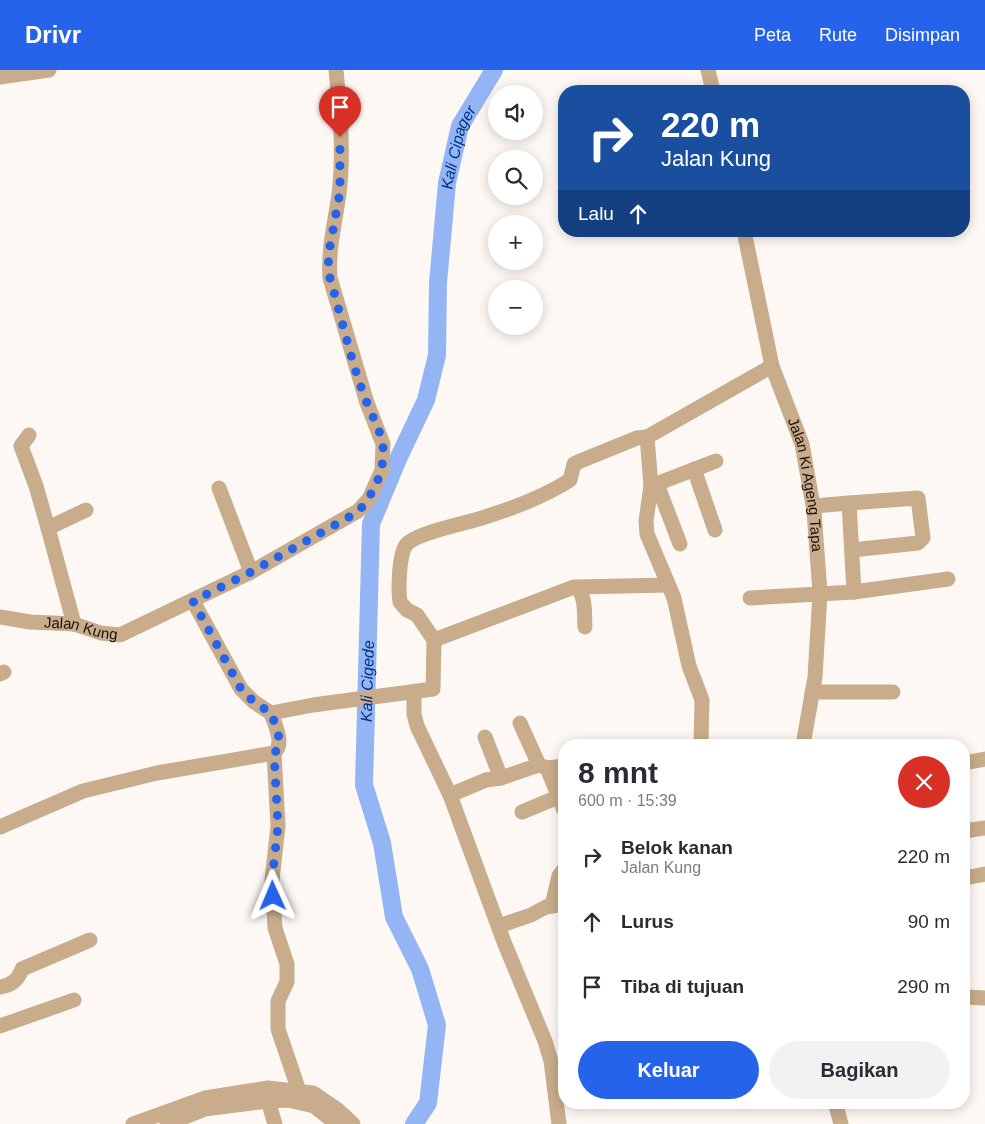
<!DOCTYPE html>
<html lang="id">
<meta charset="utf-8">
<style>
:root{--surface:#fff;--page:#f2f2f3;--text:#2b2b33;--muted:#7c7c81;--accent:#2563eb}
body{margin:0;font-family:Helvetica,sans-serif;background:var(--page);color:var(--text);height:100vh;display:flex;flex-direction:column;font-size:19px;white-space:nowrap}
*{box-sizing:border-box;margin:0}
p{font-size:16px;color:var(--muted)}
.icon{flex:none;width:28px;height:28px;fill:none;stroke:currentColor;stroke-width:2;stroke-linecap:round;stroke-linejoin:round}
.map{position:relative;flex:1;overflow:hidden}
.side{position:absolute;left:558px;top:669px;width:412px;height:370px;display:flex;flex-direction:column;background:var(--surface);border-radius:20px;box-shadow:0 2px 12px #0003}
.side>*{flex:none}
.banner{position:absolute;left:558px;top:15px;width:412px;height:152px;border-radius:20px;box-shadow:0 2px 12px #0003;background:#1a4fa0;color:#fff;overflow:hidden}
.fabs{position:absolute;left:488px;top:15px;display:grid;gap:10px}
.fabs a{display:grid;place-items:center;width:55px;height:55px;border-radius:50%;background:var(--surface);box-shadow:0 2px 12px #0003;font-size:25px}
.pin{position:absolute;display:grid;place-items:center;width:42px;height:42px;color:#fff;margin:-51px -21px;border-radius:50% 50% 50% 0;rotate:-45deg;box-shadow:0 0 5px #0007}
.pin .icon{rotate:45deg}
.me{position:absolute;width:55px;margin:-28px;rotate:359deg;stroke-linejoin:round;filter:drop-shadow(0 0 4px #0008)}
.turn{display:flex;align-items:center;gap:18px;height:105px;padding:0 20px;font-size:22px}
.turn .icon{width:65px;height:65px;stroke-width:2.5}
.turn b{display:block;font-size:35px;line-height:42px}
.then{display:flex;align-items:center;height:48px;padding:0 20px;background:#0003;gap:10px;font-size:19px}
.round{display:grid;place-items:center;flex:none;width:52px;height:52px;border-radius:26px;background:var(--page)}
.headline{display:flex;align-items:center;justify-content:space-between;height:85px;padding:0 20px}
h1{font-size:30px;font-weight:600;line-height:38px}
.cta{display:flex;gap:10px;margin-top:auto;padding:10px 20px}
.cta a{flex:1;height:58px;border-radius:30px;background:var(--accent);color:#fff;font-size:20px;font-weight:600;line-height:58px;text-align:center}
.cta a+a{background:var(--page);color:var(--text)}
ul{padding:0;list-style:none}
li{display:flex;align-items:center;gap:15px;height:65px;padding:0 20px}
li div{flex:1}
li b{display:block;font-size:19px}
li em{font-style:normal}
header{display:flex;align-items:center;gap:30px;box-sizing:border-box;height:70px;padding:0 25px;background:var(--accent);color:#fff}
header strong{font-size:24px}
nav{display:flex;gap:28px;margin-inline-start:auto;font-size:18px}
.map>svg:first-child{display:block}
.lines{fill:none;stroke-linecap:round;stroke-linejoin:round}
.river{stroke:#93b5f4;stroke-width:18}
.minor{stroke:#c8ac8c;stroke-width:15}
.route{stroke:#2563eb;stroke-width:9;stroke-dasharray:0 16.2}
.labels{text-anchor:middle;stroke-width:4;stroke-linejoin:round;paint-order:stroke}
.street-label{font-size:15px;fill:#1b110d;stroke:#fff}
.water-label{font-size:16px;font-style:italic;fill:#033087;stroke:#fff}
</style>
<header>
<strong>Drivr</strong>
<nav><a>Peta</a><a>Rute</a><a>Disimpan</a></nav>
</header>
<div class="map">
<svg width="985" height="1054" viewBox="0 0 985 1054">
<rect width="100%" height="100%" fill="#fef8f5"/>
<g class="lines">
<path class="river" id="s1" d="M414,1054L428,1033L437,955L420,899L394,847L382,773L364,715L371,454L398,389L426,330L437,285L438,213L447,113L460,56L494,0"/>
<g class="minor">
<path d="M708,0L713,21"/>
<path d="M0,7L49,0"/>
<path id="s2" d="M744,161L772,296L802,374L814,441L820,523L815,607L803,675"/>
<path d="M29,365L21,376L36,416L48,458"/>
<path d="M694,399L715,460"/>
<path d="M657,414L680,474"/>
<path d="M651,416L716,391"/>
<path d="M219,418L251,502"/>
<path d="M849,433L918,428L923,468L918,473L852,480"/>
<path d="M814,436L849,433L854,522"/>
<path d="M577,517L668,515"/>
<path d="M750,528L854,522L948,509"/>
<path d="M193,531L241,619L254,632L271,643L313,635L433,619L434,570L417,545L407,540L400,532C398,520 399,485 406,475C416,462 469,453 485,447C514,438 545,426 570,410L574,394L578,392L637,368L647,367"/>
<path id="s3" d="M0,547L30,552L74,554L101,563L120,565L251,502L358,441L369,429L382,400L383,374L367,333L330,208C328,178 335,153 339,124C344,84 340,40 336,0"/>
<path d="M74,554L48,458L86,440"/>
<path d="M434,570L574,517C587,521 584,546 585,557"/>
<path d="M0,604L4,602"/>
<path d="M414,622V644L417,656L450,725L504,872L545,971L551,991L559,1054"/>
<path d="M812,622H893"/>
<path d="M520,653L539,695L547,698L564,740"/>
<path d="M485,667L501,708"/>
<path d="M701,675L702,630L689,596L674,528L647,464L646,451L651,416L647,367L772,296"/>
<path d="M274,683L278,756L272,810L275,858L287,894V912L278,931V959L297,1015L288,1030"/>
<path d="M964,693L985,689"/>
<path d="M547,698L564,696"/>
<path d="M450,725L486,710L501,708L539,695"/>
<path d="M522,742L558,727"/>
<path d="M0,757L83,721L157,703L274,683C285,674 275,655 271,643"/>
<path d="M964,761L985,758"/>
<path d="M964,808L985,804"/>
<path d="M552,835L559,806L564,799"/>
<path d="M499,856L531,845L546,837L564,834"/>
<path d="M0,917C12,915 18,910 22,899L90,870"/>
<path d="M964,927L985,928"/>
<path d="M0,956L74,930"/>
<path d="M268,1031L275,1054"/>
<path d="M835,1032L841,1054"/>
<path d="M133,1054L205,1028L268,1018L313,1023L338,1040L353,1054"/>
<path d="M167,1054L205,1039L268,1031L288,1030L314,1036L337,1054"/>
</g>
</g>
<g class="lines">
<path class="route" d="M273,826L272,810L278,756L274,683C285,674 275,655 271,643L254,632L241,619L193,531L251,502L358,442C371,426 382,408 383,387C385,367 374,351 367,333C351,293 342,249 330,208L328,187L340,122V67"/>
</g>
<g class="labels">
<g class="street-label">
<text dy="5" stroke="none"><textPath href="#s2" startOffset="262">Jalan Ki Ageng Tapa</textPath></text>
<text dy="5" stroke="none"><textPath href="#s3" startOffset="82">Jalan Kung</textPath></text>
</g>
<g class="water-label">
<text dy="6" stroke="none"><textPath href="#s1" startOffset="1009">Kali Cipager</textPath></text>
<text dy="6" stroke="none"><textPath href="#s1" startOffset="460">Kali Cigede</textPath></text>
</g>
</g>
</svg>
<div class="fabs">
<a><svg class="icon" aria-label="sound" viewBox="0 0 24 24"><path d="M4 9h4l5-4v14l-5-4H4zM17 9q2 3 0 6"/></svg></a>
<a><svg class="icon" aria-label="search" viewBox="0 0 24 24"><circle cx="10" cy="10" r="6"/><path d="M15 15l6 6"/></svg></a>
<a>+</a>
<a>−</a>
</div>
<div class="pin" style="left:340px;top:67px;background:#d93025"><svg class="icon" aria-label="arrive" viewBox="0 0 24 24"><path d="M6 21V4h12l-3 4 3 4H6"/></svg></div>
<svg class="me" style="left:273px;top:826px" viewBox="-20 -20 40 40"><path d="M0-17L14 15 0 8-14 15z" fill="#2563eb" stroke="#fff" stroke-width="4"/></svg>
<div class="banner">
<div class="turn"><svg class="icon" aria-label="right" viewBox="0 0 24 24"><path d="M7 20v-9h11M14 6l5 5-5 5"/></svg><div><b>220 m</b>Jalan Kung</div></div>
<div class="then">Lalu<svg class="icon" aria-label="ahead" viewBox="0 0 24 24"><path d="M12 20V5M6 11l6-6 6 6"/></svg></div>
</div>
<section class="side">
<div class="headline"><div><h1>8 mnt</h1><p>600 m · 15:39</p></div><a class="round" style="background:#d93025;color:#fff"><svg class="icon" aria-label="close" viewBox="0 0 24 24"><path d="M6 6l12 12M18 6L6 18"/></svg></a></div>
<ul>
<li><svg class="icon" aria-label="right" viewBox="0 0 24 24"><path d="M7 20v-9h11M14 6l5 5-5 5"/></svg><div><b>Belok kanan</b><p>Jalan Kung</p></div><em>220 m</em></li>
<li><svg class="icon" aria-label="ahead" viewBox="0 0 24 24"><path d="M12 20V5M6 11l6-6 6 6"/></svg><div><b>Lurus</b></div><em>90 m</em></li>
<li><svg class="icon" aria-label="arrive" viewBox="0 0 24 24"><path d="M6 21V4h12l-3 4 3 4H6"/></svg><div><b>Tiba di tujuan</b></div><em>290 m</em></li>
</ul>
<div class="cta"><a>Keluar</a><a>Bagikan</a></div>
</section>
</div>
